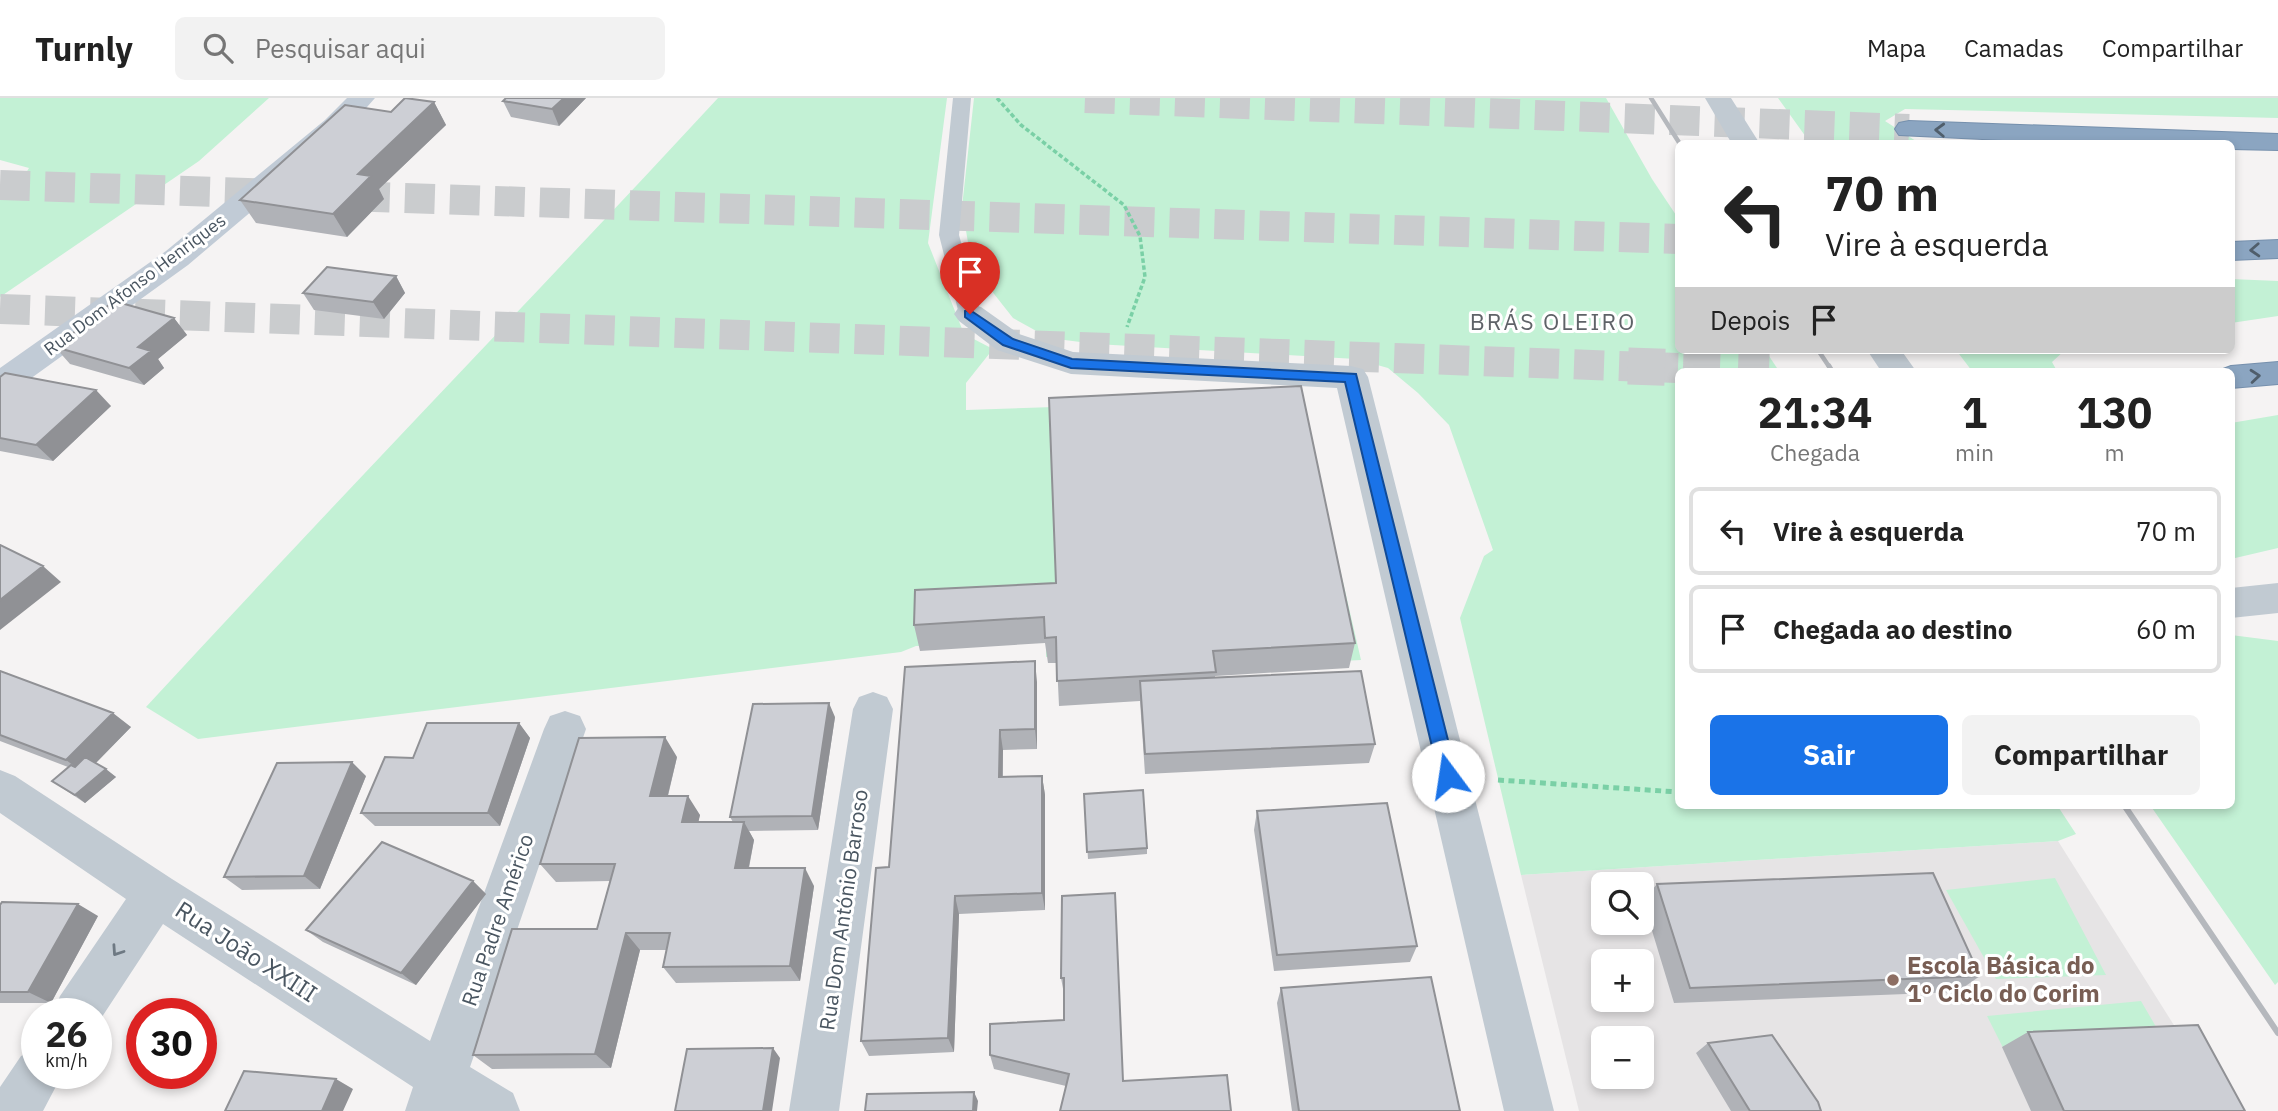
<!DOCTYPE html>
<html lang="pt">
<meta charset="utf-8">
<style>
:root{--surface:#fff;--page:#f2f2f2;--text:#222;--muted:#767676;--line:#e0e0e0;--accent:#1a73e8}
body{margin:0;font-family:"IBM Plex Sans",sans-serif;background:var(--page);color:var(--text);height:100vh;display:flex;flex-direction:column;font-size:26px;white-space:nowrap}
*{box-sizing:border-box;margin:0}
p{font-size:23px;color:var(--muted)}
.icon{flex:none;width:38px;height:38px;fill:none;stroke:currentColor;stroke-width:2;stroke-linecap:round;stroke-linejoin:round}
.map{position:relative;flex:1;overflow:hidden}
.details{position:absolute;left:1675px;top:270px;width:560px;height:441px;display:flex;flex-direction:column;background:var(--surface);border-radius:10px;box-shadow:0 4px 10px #0003}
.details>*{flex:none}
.top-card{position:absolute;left:1675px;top:42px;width:560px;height:214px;border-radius:10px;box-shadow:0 4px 10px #0003;background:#fff;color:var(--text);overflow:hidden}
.controls{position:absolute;left:1591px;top:774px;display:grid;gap:14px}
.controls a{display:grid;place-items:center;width:63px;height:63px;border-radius:10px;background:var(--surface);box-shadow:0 4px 10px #0003;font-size:35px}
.speed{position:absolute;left:21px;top:900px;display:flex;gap:14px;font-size:35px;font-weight:700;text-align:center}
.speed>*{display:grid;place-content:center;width:91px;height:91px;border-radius:50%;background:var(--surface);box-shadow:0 4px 10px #0003;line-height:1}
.speed small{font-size:18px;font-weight:400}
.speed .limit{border:10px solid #d22;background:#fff;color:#111}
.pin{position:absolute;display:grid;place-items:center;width:60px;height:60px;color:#fff;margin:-72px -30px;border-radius:50% 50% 50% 0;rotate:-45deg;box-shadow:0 0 7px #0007}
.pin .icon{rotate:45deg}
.me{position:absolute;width:77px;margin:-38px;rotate:346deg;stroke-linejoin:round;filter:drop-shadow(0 0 5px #0008)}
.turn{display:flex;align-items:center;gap:24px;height:147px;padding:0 35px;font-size:32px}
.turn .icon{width:91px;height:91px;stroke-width:2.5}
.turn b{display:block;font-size:49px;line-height:60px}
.then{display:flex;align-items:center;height:66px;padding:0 35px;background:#0003;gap:14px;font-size:26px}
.eta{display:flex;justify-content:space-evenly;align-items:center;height:119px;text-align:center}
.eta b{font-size:42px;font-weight:800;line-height:49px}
.primary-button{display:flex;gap:14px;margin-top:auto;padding:14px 35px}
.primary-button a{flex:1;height:80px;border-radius:10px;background:var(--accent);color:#fff;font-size:28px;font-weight:800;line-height:80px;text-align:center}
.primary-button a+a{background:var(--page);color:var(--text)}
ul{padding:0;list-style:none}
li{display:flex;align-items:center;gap:21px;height:88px;margin:0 14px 10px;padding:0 21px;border:4px solid var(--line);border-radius:10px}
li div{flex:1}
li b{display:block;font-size:26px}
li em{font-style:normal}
header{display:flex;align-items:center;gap:42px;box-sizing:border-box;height:98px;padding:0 35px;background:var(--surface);border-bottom:2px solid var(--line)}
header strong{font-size:33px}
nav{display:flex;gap:38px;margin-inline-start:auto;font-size:24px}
.search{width:490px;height:63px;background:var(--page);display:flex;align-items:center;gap:18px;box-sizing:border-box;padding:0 24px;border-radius:10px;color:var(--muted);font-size:26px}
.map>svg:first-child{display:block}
.education{fill:#e6e4e5;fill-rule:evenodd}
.green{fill:#c3f1d5}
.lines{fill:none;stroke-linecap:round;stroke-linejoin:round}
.highway-tunnel-far1{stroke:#caccce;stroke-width:30;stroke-dasharray:30 15;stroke-linecap:butt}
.highway-tunnel{stroke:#caccce;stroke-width:37;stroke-dasharray:37 18;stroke-linecap:butt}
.highway-casing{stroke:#7690ad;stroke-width:2}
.path-far1{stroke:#7ad0a6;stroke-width:3.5;stroke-dasharray:4.5 2.5;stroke-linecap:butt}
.path{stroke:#7ad0a6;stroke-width:5;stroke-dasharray:6 4.5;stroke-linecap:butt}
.lane{fill:#c1cad2;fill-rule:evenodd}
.street{fill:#c1cad2;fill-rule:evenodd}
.secondary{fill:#c1cbd6;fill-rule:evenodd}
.highway{fill:#8ba5c1;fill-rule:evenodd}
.rail-far2{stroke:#b5b8bd;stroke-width:4.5}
.rail-far1{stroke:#b5b8bd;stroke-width:5}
.rail{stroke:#b5b8bd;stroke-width:6}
.wall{fill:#b0b2b7}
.shaded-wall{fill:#909195}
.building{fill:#cdcfd5;stroke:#909195;stroke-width:2}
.oneway{stroke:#505e6b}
.oneway2{stroke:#6e7983}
.route{fill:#1a73e8;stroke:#114b97;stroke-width:2}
.education-dot{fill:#8d6e63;stroke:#fff;stroke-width:2.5}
.labels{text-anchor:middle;stroke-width:6;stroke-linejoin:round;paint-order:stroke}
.far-street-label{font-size:18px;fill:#4a5661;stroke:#fff}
.street-label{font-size:21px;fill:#4a5661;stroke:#fff}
.neighbourhood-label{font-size:23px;letter-spacing:2px;fill:#5f6368;stroke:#fff}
.near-street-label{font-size:24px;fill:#4a5661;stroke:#fff}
.near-education-label{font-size:24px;font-weight:bold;fill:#785e54;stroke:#fff;text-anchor:start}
</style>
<header>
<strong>Turnly</strong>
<div class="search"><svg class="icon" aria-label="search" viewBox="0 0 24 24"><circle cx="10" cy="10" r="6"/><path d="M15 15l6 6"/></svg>Pesquisar aqui</div>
<nav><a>Mapa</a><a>Camadas</a><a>Compartilhar</a></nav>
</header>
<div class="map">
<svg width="2278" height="1013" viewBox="0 0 2278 1013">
<rect width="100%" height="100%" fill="#f5f3f3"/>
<path class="education" d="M2058,743L2228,1013H1579L1521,777ZM1603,786H1642V824H1603ZM1603,863H1642V901H1603ZM1603,940H1642V978H1603Z"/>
<path class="green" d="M0,0H269L199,63L0,199V100L15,93L29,70L0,62Z
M718,0H947L928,145L964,236L993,251L966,285V312L1054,309L1304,315L1361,562L1108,575L1096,557L1046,559V544L916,548L901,554L198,641L146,609C335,404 529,204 718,0Z
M974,0H1606L1652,81L1678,120V252H1765L1779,273H1678V707H2057L2076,736L2058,743L1521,777L1460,520L1484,458L1493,452L1449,327L1418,295L1388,270L1356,261L1096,246L1049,240L1013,220L972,168L962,109Z
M1778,0H2278V20L1905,11L1885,23L1919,45L1811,46Z
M2231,181L2278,183V218L2231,225Z
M1956,252H2065L2052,264L2057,273H1972Z
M2278,317V450L2231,461V325Z
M2231,537L2278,543V884L2275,887L2150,707H2231Z
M2055,780L2106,877L1996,881L1946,792Z
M2141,903L2205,1013H2035L1987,918Z"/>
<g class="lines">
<path class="highway-tunnel-far1" d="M1085,0L1909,31
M0,87L1678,141
M0,211L1678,270"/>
<path class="highway-tunnel" d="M1628,268L1769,273"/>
<defs>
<path id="highway" d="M1909,23L2278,36V52L2231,51V46H2086L1899,37L1895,31L1899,25Z
M2278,142V160L2231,162V144Z
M2278,264V286L2231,290V273H2218L2231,268Z"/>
</defs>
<use href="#highway" class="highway-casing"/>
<path class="path-far1" d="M997,0L1021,27L1124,107L1140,138L1145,179L1127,229"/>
<path class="path" d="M1498,682L1678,694"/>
<path class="lane" d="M953,0H971L959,137L981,216L978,221H962L959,216L939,137Z"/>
<path class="street" d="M1705,0H1731L1760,46H1732Z
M970,206L981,209L1019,236L1073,254L1351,268L1363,271L1368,279L1554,1013H1504L1337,290L1071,276L997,252L959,223L954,216L959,209Z
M1867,252H1901L1916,273H1881Z
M2278,485V515L2231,520V490Z
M873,594L887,599L893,611L839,1013H789L853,611L859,599Z
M565,613L580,618L586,631L470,969L513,995L520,1013H405L413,989L163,826L96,928V915H53L60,898L126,801L0,715V672L15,678L172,781L430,943L544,631L550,618Z
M37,951V975H63L43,1013H0V989L21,958Z"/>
<path class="secondary" d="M347,0H375L345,34L188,167L12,294L0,298V270L166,153L325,22Z"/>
<use href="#highway" class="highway"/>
<path class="rail-far2" d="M1651,0L1680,46
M1818,252L1830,270"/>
<path class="rail-far1" d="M1829,268L1832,273"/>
<path class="rail" d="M2124,707L2278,935"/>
</g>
<path class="wall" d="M506,0H586L559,28L511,19L503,3Z
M434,4L446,27L379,91L384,101L347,139L256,125L240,102L391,14Z
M396,178L405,195L384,221L314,212L303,195Z
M174,220L187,237L158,261L164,270L144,287L70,266L55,249Z
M0,279L111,308L53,363L0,353Z
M915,492L1355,545L1349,570L1215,578V579L1375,646L1369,665L1145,676L1140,603L1059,608L1057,565H1048L1045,545L920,553L914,527Z
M0,573L131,629L96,665L116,679L85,705L52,683L68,669L0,643Z
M1037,584V651L1003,652V679L1042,678L1045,697V812L959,816L954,954L869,958L861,943L889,769Z
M835,619L818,732L749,733L754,742L749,770L814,788L800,883L676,885L663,869L667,852H640L611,970L492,971L473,957L597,831L610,783L556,784L540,766L677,659L668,698L700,717L698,724H733L730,719Z
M519,625L530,640L500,728H375L361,715L413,660Z
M366,678L320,791L242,792L224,779Z
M1084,696L1147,750V756L1088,761Z
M1257,713L1417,848L1410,864L1274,873L1254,732Z
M473,783L486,796L416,887L323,844L306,832Z
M1657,786L1980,878L1957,894L1674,905L1643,803Z
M1115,795L1066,988L994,971L990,957L1064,922V896L1061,880Z
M0,807L98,818L51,905H0Z
M1281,890L1460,1013H1292L1277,905Z
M2028,934L2245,1013H2031L2002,949Z
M1708,945L1821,1013H1731L1696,955Z"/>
<path class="shaded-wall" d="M564,0H586L559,28L552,11Z
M434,4L446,27L379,91L384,101L347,139L333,116L358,76Z
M396,178L405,195L384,221L373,204Z
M174,220L187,237L158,261L164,270L144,287L129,270L138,249Z
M96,292L111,308L53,363L36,347Z
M43,468L61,484L0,532V502Z
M1035,563L1037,584V651L1035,631Z
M829,605L835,619L818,732L812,718Z
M113,615L131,629L85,676L66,662Z
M519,625L530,640L500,728L488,715Z
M1000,632L1003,652L1002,698L999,679Z
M665,639L677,659L663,717L650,698Z
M352,664L366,678L320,791L304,778Z
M106,671L116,679L85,705L75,697Z
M1042,678L1045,697V812L1042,795Z
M688,698L700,717L694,743L682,724Z
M744,724L754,742L745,788L735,770Z
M805,770L814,788L800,883L790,868Z
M473,783L486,796L416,887L401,875Z
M955,798L959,816L954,954L948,940Z
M78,806L98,818L51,905L28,894Z
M626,835L640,852L611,970L595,956Z
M773,950L780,960L772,1013H763Z
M336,981L353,991L343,1013H322Z
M974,994L978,1003L977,1013H973Z"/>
<path class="building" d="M405,0L434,4L358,76L371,78L333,116L240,102L345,7L391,14Z
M506,0H564L552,11L503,3Z
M327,169L396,178L373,204L303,195Z
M114,203L174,220L138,249L151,253L129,270L55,249Z
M5,275L96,292L36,347L0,340V279Z
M1301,288L1355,545L1213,553L1216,574L1057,583L1056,539L1045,540L1044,519L914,527L915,492L1056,485L1049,300Z
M0,447L43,468L0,502Z
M1035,563V631L1000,632L999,679L1042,678V795L955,798L948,940L861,943L876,770L889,769L905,569Z
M0,573L113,615L66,662L0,637Z
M1361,573L1375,646L1145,656L1140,583Z
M829,605L812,718L730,719L753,606Z
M427,625H519L488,715H361L385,659L413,660Z
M665,639L650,698H688L682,724H744L735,770H805L790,868L663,869L670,835H626L595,956L473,957L512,831H597L615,766H540L579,640Z
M85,659L106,671L75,697L52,683L71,667L75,669Z
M352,664L304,778L224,779L277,665Z
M1143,692L1147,750L1087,754L1084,696Z
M1387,705L1417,848L1277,857L1257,713Z
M382,744L473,783L401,875L306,832Z
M1933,775L1980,878L1690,890L1657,786Z
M1115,795L1123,983L1227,977L1231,1013H1060L1069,976L990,957V926L1064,922V880H1061L1062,798Z
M2,804L78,806L28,894H0V807Z
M1431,879L1460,1013H1299L1281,890Z
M2198,927L2245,1013H2064L2028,934Z
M1772,937L1818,1004L1821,1013H1750L1708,945Z
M773,950L763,1013H675L687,951Z
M244,973L336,981L322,1013H225Z
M974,994L973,1013H865L867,996Z"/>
<defs><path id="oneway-chevron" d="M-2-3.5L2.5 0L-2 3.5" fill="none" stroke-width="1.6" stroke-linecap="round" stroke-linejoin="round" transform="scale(1.75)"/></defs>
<g class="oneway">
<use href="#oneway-chevron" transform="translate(1940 32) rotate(-178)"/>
<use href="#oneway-chevron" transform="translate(2255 152) rotate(177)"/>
<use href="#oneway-chevron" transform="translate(2255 278) rotate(-5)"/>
</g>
<use class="oneway2" href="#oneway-chevron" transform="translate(117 853) rotate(124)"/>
<path class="route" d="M970,212L1013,241L1072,261L1356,276L1457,678L1454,684L1448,686L1442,684L1439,678L1345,284L1071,270L1003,247L965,219V213Z"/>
<circle class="education-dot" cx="1893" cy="882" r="7"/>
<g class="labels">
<g class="far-street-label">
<text transform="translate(135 187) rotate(-37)" y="6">Rua Dom Afonso Henriques</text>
</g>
<g class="street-label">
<text transform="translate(844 812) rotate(-82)" y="7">Rua Dom António Barroso</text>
<text transform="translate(498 822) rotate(-71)" y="7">Rua Padre Américo</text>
</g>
<g class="neighbourhood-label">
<text x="1553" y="232">BRÁS OLEIRO</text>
</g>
<g class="near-street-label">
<text transform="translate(246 854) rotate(33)" y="8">Rua João XXIII</text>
</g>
<g class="near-education-label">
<text x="1907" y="876">Escola Básica do<tspan x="1907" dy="28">1º Ciclo do Corim</tspan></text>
</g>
</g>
</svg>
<div class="controls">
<a><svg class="icon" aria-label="search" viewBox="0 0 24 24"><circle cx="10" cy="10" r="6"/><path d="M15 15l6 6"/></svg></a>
<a>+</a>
<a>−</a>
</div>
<div class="speed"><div>26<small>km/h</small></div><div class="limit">30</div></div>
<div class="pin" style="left:970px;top:216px;background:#d93025"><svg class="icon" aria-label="arrive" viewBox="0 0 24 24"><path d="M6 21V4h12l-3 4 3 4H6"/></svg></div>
<svg class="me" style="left:1448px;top:678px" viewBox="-20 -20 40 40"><circle r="19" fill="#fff"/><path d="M0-13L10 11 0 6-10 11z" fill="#1a73e8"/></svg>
<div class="top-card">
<div class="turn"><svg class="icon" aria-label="left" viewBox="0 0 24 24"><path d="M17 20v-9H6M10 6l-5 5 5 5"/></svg><div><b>70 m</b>Vire à esquerda</div></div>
<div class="then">Depois<svg class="icon" aria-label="arrive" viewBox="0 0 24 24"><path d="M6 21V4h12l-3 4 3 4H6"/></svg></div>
</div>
<section class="details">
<div class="eta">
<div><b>21:34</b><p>Chegada</p></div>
<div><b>1</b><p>min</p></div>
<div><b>130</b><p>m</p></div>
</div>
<ul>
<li><svg class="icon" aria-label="left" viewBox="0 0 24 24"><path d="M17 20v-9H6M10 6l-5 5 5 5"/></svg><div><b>Vire à esquerda</b></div><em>70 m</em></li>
<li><svg class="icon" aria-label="arrive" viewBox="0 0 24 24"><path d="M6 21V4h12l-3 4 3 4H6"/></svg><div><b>Chegada ao destino</b></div><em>60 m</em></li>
</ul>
<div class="primary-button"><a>Sair</a><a>Compartilhar</a></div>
</section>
</div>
